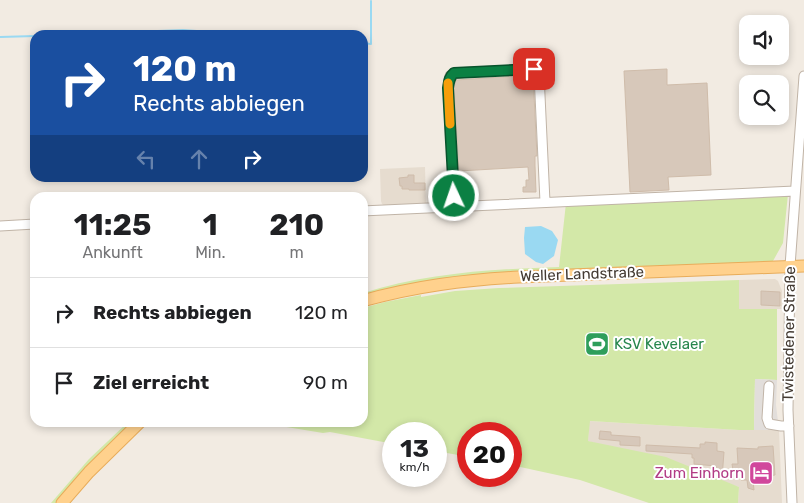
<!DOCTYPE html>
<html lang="de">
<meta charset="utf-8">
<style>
:root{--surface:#fff;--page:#f6f6f6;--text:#202124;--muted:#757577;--line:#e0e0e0}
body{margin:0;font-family:Rubik,sans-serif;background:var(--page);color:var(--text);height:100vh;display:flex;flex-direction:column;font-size:19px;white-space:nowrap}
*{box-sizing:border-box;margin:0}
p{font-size:16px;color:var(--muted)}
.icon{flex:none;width:28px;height:28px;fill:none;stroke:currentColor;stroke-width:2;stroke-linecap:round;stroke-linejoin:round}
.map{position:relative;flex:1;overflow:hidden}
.details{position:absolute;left:30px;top:192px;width:338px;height:235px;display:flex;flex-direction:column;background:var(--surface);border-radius:15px;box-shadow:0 2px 8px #0003}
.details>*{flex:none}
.hud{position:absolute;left:30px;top:30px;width:338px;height:152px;border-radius:15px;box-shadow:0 2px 8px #0003;background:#1a4fa0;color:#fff;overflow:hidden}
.buttons{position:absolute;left:739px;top:15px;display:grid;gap:10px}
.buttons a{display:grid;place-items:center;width:50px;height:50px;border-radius:10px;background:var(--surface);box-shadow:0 2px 8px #0003;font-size:25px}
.speed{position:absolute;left:382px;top:422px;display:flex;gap:10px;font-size:25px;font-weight:700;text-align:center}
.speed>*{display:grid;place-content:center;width:65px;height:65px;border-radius:50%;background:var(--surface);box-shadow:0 2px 8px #0003;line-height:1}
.speed small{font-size:12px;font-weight:400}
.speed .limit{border:8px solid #d22;background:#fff;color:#111}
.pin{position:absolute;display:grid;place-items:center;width:42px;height:42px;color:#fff;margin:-21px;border-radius:10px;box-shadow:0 2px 8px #0006}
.me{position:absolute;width:55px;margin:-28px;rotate:357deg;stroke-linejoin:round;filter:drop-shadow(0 0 4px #0008)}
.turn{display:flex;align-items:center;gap:18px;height:105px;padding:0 20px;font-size:22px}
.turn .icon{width:65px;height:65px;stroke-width:2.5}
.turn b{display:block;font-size:35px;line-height:42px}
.lanes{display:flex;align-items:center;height:48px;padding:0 20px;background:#0003;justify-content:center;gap:25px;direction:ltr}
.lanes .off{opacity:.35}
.eta{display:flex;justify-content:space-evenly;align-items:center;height:85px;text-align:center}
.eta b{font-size:30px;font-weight:700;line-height:35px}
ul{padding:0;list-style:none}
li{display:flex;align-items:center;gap:15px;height:70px;padding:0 20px;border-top:1px solid var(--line)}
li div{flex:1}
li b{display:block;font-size:19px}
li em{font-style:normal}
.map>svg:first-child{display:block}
.residential{fill:#e6dccf}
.green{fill:#d3e8a8}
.parking{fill:#e2dedb}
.water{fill:#9ad9f2}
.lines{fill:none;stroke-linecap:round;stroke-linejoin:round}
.stream{stroke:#9ad9f2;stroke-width:2}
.building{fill:#d7c8ba;stroke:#cfbcaa}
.minor-casing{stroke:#c0b4a7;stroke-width:11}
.major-casing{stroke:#e8ac5a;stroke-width:13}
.minor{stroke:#fff;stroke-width:9}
.major{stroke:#ffd18d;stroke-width:11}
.route-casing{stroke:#07532c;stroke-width:12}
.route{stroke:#0b8043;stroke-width:9}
.slow{stroke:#f59e0b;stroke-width:9}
.labels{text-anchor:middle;stroke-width:4;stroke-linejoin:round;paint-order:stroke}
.street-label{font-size:15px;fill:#433a32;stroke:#fff}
.leisure-label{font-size:15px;fill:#27864d;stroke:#fff;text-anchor:start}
.hotel-label{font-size:15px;fill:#b23c85;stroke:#fff;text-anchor:end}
</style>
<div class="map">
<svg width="804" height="503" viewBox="0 0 804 503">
<rect width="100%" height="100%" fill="#f2ebe2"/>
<path class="residential" d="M425,167L426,206L387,207L382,204L381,201L380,169Z
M775,279L778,281L782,291V309H739V280Z
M589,421L739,430H779L782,503H738L739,487L588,441Z"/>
<path class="green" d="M788,194L783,243L773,261L659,267L363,297V293C426,273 493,269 559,267L566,203Z
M739,280V309H777V380L755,379L754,430H739L590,421L588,441L666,457L739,487L738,503H649L580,480L511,465V434H469V457L436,451V434H394V444L330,432L323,433L262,423L362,422L363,308L385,302L421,295V297L455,291L499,288Z
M127,423H133L57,503H51L89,459Z"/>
<path class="parking" d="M755,379L777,380L776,405L779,430H754Z"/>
<path class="water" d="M541,226L552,231L558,240L554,256L543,264L536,262L525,254L524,238L525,227Z"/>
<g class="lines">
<path class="stream" d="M56,35L183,30L251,35
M0,37L35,36
M362,43L371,44V1"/>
</g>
<path class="building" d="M667,69V85L707,83L711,175L668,177L669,190L630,192L624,71Z
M533,75L537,156H535V166L536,192H523V187H526V180H529L528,167L459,171L454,88L456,80Z
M408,175H414V183H425V190H409V189H402V186H400L399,178L408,177Z
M761,291L780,292V306L761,305Z
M600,431L611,432V435L640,437V446L620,445V441L599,439Z
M705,442L717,443V451L724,452L722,478L715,475L716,466L694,464V458H692V454L646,451V445L700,448V444H705Z
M773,446L775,475L768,476V479L753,480L754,490L748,488L747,480H741V474H739V470H733L732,464H738L737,448L758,449V447Z"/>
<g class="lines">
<defs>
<path id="minor" d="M455,206L448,88L449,80L450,76L454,73L534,69L538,70L539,74L545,202
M362,211L795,191
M0,226L35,224
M769,386L767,418L769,424L781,426H789
M792,503L788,410L790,266L804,76"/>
<path id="major" d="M362,301C416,286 464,280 519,277L804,266
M62,503L89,472L140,422"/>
</defs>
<use href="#minor" class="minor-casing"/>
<use href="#major" class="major-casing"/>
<use href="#minor" class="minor"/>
<use href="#major" class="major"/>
</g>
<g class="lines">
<defs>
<path id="route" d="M454,196L448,88C449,82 449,77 454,73L534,69"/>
</defs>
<use href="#route" class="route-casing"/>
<use href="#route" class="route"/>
<path class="slow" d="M448,83L450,124"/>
</g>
<defs>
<symbol id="stadium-square" viewBox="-11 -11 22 22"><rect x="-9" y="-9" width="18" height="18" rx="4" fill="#2e9e5b" stroke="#fff"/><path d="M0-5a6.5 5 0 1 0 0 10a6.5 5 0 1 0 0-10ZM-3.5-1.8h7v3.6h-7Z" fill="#fff"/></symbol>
<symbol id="hotel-square" viewBox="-11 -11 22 22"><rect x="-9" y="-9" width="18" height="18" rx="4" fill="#d1479c" stroke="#fff"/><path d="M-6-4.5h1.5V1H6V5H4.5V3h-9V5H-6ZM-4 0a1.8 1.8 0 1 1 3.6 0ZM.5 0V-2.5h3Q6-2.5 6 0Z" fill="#fff"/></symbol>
</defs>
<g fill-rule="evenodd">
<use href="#stadium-square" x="583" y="330" width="28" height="28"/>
<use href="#hotel-square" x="747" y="459" width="28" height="28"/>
</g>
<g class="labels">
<g class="street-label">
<text transform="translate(582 274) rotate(-2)" y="5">Weller Landstraße</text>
<text transform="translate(789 334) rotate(-89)" y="5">Twistedener Straße</text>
</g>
<g class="leisure-label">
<text x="614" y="349">KSV Kevelaer</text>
</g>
<g class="hotel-label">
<text x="744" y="478">Zum Einhorn</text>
</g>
</g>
</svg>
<div class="buttons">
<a><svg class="icon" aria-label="sound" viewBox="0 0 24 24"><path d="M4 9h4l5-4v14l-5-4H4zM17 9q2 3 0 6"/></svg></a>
<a><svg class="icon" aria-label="search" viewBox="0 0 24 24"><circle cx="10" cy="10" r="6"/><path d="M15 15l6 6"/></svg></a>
</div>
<div class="speed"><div>13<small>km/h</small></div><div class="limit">20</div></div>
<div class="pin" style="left:534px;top:69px;background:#d93025"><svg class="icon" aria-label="arrive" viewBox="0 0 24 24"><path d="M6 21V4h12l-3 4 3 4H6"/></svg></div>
<svg class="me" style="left:454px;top:196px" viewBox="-20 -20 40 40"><circle r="17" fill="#0b8043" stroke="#fff" stroke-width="3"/><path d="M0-11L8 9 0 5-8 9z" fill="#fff"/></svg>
<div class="hud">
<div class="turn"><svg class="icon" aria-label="right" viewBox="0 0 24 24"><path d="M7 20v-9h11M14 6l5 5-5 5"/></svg><div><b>120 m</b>Rechts abbiegen</div></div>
<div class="lanes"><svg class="icon off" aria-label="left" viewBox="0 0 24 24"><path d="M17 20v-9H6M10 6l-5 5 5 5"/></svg><svg class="icon off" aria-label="ahead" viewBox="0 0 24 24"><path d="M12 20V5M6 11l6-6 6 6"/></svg><svg class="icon" aria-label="right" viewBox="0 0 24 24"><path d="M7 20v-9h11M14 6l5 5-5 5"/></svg></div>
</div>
<section class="details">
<div class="eta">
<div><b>11:25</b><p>Ankunft</p></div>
<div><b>1</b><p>Min.</p></div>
<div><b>210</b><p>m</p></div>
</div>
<ul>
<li><svg class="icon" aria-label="right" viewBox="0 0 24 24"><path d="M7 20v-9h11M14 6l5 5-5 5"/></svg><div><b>Rechts abbiegen</b></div><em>120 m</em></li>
<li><svg class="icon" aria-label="arrive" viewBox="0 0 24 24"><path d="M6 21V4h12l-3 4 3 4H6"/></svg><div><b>Ziel erreicht</b></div><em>90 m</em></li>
</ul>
</section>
</div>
